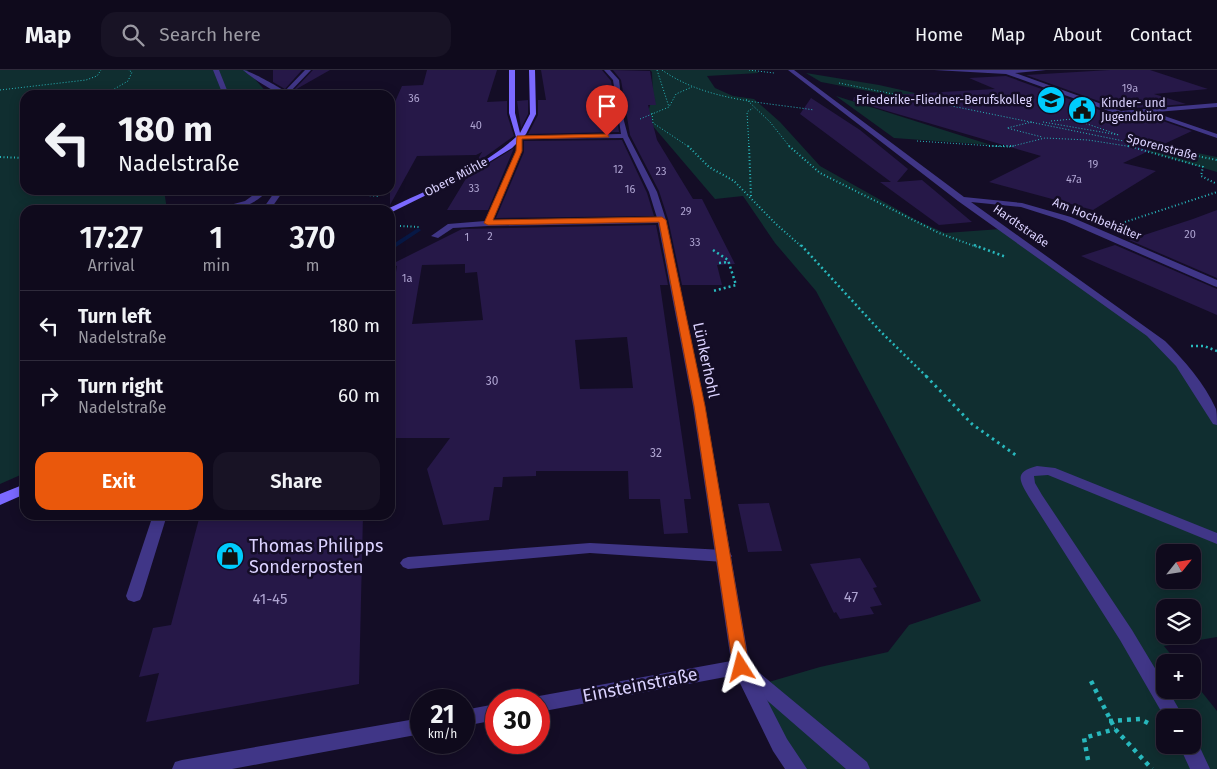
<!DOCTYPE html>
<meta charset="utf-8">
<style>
:root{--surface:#0f0a1c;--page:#181325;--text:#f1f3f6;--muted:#9b9aa3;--line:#2f2b3b;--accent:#ea580c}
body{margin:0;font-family:"Fira Sans",sans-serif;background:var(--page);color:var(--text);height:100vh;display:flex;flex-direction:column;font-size:19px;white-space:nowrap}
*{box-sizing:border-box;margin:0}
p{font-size:16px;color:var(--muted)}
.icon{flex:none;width:28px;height:28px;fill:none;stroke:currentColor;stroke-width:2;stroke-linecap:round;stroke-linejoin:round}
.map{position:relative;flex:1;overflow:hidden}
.side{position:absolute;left:20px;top:135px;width:375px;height:315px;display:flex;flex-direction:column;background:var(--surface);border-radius:15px;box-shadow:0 2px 12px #0003,0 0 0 1px var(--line)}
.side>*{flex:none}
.hud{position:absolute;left:20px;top:20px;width:375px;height:105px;border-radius:15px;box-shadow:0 2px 12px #0003,0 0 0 1px var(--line);background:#0f0a1c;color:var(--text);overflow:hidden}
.needle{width:32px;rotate:60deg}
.fabs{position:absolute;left:1156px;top:474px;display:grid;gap:10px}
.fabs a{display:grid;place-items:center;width:45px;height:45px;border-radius:10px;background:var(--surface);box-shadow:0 2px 12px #0003,0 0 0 1px var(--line);font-size:25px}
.speed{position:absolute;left:410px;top:619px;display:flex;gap:10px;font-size:25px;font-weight:700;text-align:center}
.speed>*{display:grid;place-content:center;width:65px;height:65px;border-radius:50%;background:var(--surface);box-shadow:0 2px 12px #0003,0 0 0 1px var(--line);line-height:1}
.speed small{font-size:12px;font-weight:400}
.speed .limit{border:8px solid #d22;background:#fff;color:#111}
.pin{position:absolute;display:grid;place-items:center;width:42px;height:42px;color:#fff;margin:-51px -21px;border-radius:50% 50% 50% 0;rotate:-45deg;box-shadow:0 0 5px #0007}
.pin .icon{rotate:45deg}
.me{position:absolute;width:55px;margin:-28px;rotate:351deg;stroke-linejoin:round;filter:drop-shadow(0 0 4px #0008)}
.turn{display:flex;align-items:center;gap:18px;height:105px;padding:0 15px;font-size:22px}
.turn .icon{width:65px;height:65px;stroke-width:2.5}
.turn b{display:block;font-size:35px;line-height:42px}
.eta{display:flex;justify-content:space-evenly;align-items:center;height:85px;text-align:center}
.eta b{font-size:30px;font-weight:600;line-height:35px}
.button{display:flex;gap:10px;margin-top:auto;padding:10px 15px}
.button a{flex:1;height:58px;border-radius:15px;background:var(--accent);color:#fff;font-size:20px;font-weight:600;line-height:58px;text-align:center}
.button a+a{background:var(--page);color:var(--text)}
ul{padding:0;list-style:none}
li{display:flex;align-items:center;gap:15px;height:70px;padding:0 15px;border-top:1px solid var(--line)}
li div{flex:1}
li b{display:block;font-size:19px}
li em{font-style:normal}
header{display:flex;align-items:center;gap:30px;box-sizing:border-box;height:70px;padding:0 25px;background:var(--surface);border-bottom:1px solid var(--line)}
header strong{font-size:24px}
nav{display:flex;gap:28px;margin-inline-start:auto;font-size:18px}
.search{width:350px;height:45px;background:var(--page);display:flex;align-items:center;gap:12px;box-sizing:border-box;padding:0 18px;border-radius:15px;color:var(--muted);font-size:19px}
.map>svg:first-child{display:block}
.green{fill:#102e30;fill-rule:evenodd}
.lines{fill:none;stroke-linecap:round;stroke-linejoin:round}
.stream{fill:#071845;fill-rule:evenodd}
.building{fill:#261848;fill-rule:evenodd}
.path-far4{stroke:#28b8bd;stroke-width:1;stroke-dasharray:1 2;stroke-linecap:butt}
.path-far3{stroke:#28b8bd;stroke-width:2;stroke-dasharray:1 2.5;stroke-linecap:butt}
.path-far2{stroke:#28b8bd;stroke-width:2.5;stroke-dasharray:2 3;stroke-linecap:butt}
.path-far1{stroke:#28b8bd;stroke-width:3;stroke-dasharray:2.5 4;stroke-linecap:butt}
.path{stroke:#28b8bd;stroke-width:4.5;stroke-dasharray:4 5;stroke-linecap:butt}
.lane{fill:#403687;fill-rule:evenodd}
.street{fill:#403687;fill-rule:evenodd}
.secondary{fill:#7b69ff;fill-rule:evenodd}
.route{fill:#ea580c;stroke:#983908}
.labels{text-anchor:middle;stroke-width:5;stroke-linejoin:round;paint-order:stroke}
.far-number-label{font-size:11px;fill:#aea4d1}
.far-poi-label{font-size:12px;fill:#dbd2ff;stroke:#140d26;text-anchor:end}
.far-street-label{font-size:12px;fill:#dbd2ff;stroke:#140d26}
.number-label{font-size:12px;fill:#aea4d1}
.street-label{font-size:15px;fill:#dbd2ff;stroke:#140d26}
.near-number-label{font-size:15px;fill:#aea4d1}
.near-poi-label{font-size:18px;fill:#dbd2ff;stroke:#140d26;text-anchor:start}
.near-street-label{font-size:18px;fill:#dbd2ff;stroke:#140d26}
</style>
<header>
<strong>Map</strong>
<div class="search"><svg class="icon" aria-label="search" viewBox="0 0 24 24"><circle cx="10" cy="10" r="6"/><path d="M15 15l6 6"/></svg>Search here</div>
<nav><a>Home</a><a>Map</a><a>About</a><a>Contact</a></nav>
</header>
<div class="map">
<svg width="1217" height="699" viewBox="0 0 1217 699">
<rect width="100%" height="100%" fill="#140d26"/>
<path class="green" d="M0,0H247L269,25H25V120H164L167,140H25V403L0,414Z
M650,0H754L759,3L707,6L715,18L733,26L754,29L780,52L820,96L918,151L945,163L1001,159L1149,263L1190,311L1217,355V567L1164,576L1177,592H1165V620H1192L1193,611L1217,641V699H801L755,616L820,597L888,582L909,555L981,531L816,221L775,173L743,126L715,129L646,48L653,26L652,2ZM1165,482H1192V510H1165ZM1165,538H1192V565H1165ZM1165,648H1192V675H1165Z
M806,3L879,15L1040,51L1217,87V102L1136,78L1014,59L884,24L821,12Z
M836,26L991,75L894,68Z"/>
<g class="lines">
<path class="stream" d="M418,158L421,160L420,161L390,181V176Z"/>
</g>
<path class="building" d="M273,0H302L285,19L273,12Z
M313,0H330L293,21L312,1Z
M427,0H497L487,32L507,31V44L514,66L475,94L482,82L476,85L417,86L390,135V43L402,16L423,15Z
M541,0H602L611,11L619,62L528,64L538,45V30H546Z
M613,0L650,1L656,35H648L657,70L693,129H702L735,194L717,195L722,215H682L668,149L659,121L630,65L621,10Z
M1110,0H1150L1208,19L1154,24L1186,34L1121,39L1026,5Z
M1006,6L1119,47L1145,45L1192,61L1123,93L1156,101L1093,140L989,112L1041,86L853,31L854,27L995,19L969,8Z
M811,28L860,60L908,99L897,112L922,110L972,152L939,155L880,112H891L800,44Z
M528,30V44L521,58L517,31Z
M622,70L647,123L654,146L496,148L524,82V71Z
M514,78L488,140H447L467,107Z
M1217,140V208L1129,170L1193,149Z
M656,155L668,215H660L691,429H684L688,463L664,464L660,429H629L628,401H536V406L503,407L502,417H494L489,450L443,455L427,399L450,368H390V236L397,196L390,195L462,159ZM465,194V203L477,202L483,250L412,254L422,195ZM627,267L633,318L580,319L575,270Z
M1115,175L1217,219V245L1081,186Z
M769,433L782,481L748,482L738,434Z
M200,445H363L359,614L146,652L159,603L139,607L153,558L171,555Z
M860,488L877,517L873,518L882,535L870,537L874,544L840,549L836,542L834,543L810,494Z"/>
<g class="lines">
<path class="path-far4" d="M657,0L669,37
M662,0C706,31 763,32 814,40
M749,0L774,3
M839,13L1153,77
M0,20L86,10L97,6L101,0
M104,25L128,11L132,2L128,0
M746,29L770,52L790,77
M652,43L653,53L689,77
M640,49L669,37L676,24L692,17
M1051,51L1073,49
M1032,52L1007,58L1042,67
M1043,52L1119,65L1073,49L1078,48
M917,71L1008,77
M749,77L747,42L753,38
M1009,77L1045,68L1088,70L1133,77"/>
<path class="path-far3" d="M688,76L709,97L734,111L776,154L802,177
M749,76L751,127
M789,76L820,103L939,163L977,177
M989,76H1014
M1128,76L1203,97L1201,106L1217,114
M1147,76L1217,90
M0,87L25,88
M314,120L379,126
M1125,152L1217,122
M400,156L419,157"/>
<path class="path-far2" d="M801,175L881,262L927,307
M974,175L1006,187
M713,180L728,190L736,215L713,221
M719,193L729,192
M1191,276H1204L1217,281"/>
<path class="path-far1" d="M926,306L972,354L1017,386"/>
<path class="path" d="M1091,611L1115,659L1152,699
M1109,651L1140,649L1150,654
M1088,690L1084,668L1115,659"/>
<path class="lane" d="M243,0C249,0 282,19 288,23C278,27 251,7 243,0Z
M1147,40L1217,64V68L1145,43Z
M260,120H268C253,138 233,140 211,140L245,131Z
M1037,396L1055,398L1217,463V474L1048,405L1034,406L1035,413L1042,425L1132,560L1165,615V620H1168L1184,648H1165L1120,570L1029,427C1019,410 1014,402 1037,396Z
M153,445H167L142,526L140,530L134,532L128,530L126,526Z
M590,473L724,480L729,482L732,486L729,490L724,492L590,483L408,499L403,497L400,493L403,489L408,487Z
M744,593L750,595L867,692L870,699H846L738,605L735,600L738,595Z
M1192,668L1196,669L1210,699H1190L1179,675H1192Z"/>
<path class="street" d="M213,0H219L229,25H223Z
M305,0H311L287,25H281Z
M604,0H610L619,10L624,51L628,66L657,122L666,150L705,336L750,597L787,669L807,699H785L773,681L736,605L539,642V630H532L539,626L731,591L693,336L658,153L488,156L453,158L438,168L431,166L448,154L485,151L516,81L517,66L621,64L613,10ZM623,68L649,122L657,148L493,150L522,81V69Z
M788,0H794L964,127L1022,133L1071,147L1217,210V217L1214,216L1065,151L1021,137L971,132L1165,271C1184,290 1205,314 1216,339C1217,343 1217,350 1217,355L1213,354L1176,296L1147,266L958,131Z
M934,0H1046L1015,3L1121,41L1217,33V37L1120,45L1006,4Z
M276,120H284L270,140H262Z
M496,634V650L464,656V640Z
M421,648V664L232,699H172L175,692L182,690Z"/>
<path class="secondary" d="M509,0H515V43L520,63L530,44L529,0H535L536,44L526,64L512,78L471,103L390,143V140L387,139C431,118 479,100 516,67L509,43Z
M25,414V424L0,435V424Z"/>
</g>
<path class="route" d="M607,64L609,67L522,69V81L493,150L662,147L666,150L705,336L749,597L747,602L741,604L735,602L733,597L694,336L659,152L488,155L484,153L516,81L517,66Z"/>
<defs>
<symbol id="school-disc" viewBox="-11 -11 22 22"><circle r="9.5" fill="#00ccfd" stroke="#140d26"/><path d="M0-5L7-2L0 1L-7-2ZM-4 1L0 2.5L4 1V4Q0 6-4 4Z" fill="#111"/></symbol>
<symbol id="civic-disc" viewBox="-11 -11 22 22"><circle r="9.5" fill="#00ccfd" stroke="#140d26"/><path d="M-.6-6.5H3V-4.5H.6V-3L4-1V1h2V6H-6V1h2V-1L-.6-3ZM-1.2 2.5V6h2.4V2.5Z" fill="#111"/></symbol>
<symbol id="shop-disc" viewBox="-11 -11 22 22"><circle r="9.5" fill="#00ccfd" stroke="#140d26"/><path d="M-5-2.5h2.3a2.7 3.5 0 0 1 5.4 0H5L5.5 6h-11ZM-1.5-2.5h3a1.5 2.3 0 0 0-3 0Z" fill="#111"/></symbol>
</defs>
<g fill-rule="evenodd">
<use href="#school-disc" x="1035" y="14" width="32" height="32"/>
<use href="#civic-disc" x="1066" y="24" width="32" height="32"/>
<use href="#shop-disc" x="214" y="470" width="32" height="32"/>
</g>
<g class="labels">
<g class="far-number-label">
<text x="1130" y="22">19a</text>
<text x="414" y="32">36</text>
<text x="476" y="59">40</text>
<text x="1093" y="98">19</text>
<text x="618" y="103">12</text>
<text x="661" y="105">23</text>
<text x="1074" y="113">47a</text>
<text x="474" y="122">33</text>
<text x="630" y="123">16</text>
<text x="686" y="145">29</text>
<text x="1190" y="168">20</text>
<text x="490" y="170">2</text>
<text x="467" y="171">1</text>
<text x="695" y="176">33</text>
<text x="407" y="212">1a</text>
</g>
<g class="far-poi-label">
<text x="1032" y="34">Friederike-Fliedner-Berufskolleg</text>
<text x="1101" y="37" text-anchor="start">Kinder- und<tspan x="1101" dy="14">Jugendbüro</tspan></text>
</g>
<g class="far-street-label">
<text transform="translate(1162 77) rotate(15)" y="4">Sporenstraße</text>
<text transform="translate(456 107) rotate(-28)" y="4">Obere Mühle</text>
<text transform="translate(1097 149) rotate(22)" y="4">Am Hochbehälter</text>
<text transform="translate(1021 156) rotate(35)" y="4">Hardtstraße</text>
</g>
<g class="number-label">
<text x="492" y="315">30</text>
<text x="656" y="387">32</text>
</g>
<g class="street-label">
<text transform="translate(706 290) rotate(78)" y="5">Lünkerhohl</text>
</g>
<g class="near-number-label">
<text x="851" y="532">47</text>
<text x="270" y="534">41-45</text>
</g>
<g class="near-poi-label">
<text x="249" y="482">Thomas Philipps<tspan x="249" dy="21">Sonderposten</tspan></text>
</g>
<g class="near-street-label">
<text transform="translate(640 615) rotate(-11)" y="6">Einsteinstraße</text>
</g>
</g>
</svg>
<div class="fabs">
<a><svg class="needle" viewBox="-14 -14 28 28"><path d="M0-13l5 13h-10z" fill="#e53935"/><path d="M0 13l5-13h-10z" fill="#9b9aa3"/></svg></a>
<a><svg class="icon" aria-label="layers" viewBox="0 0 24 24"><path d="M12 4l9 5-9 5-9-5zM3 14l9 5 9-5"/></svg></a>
<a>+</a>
<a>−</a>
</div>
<div class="speed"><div>21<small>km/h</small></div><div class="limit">30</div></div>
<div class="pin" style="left:607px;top:66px;background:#d93025"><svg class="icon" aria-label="arrive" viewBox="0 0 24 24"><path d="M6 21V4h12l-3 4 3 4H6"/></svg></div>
<svg class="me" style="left:741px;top:597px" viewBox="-20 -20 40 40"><path d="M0-17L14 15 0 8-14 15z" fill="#ea580c" stroke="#fff" stroke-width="4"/></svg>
<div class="hud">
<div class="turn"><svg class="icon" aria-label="left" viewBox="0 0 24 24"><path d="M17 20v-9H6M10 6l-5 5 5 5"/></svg><div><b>180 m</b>Nadelstraße</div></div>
</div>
<section class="side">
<div class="eta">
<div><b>17:27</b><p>Arrival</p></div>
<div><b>1</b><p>min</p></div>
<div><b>370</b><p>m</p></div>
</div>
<ul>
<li><svg class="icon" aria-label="left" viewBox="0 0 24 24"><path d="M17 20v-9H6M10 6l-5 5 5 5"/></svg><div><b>Turn left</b><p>Nadelstraße</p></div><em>180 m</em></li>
<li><svg class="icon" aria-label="right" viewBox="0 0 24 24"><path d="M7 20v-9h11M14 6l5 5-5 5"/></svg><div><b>Turn right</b><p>Nadelstraße</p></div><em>60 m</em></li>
</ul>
<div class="button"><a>Exit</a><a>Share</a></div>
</section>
</div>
